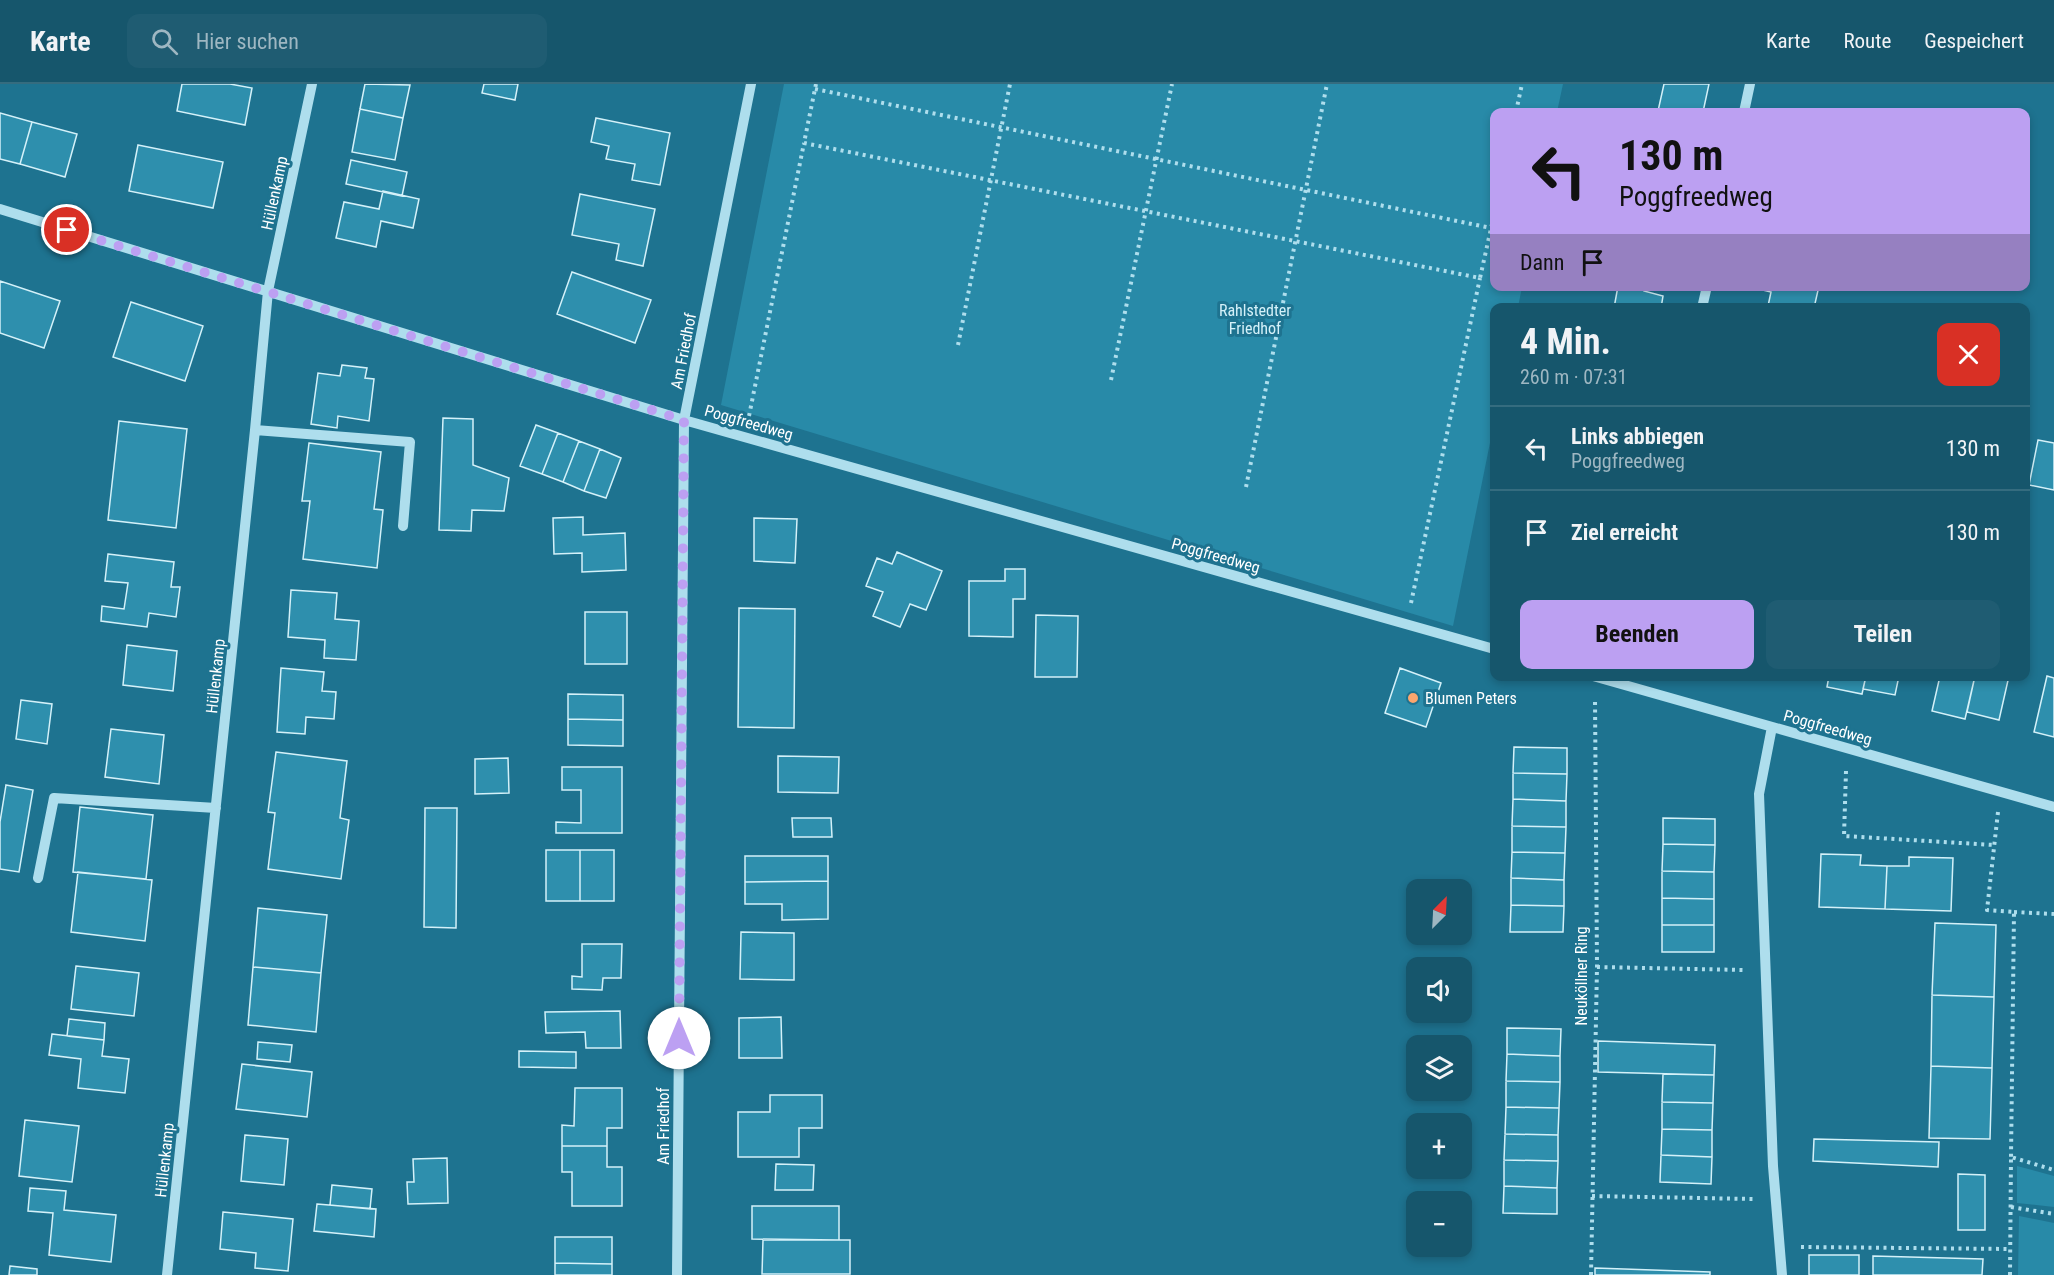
<!DOCTYPE html>
<html lang="de">
<meta charset="utf-8">
<style>
:root{--surface:#16566c;--page:#1f5c72;--text:#f1f3f6;--muted:#9eb7c2;--line:#356c7f;--accent:#bca0f2}
body{margin:0;font-family:"Roboto Condensed",sans-serif;background:var(--page);color:var(--text);height:100vh;display:flex;flex-direction:column;font-size:22px;white-space:nowrap}
*{box-sizing:border-box;margin:0}
p{font-size:20px;color:var(--muted)}
.icon{flex:none;width:33px;height:33px;fill:none;stroke:currentColor;stroke-width:2;stroke-linecap:round;stroke-linejoin:round}
.map{position:relative;flex:1;overflow:hidden}
.sheet{position:absolute;left:1490px;top:219px;width:540px;height:378px;display:flex;flex-direction:column;background:var(--surface);border-radius:12px;box-shadow:0 3px 9px #0003}
.sheet>*{flex:none}
.guide{position:absolute;left:1490px;top:24px;width:540px;height:183px;border-radius:12px;box-shadow:0 3px 9px #0003;background:#bca0f2;color:#111;overflow:hidden}
.needle{width:39px;rotate:24deg}
.buttons{position:absolute;left:1406px;top:795px;display:grid;gap:12px}
.buttons a{display:grid;place-items:center;width:66px;height:66px;border-radius:12px;background:var(--surface);box-shadow:0 3px 9px #0003;font-size:30px}
.pin{position:absolute;display:grid;place-items:center;width:51px;height:51px;color:#fff;margin:-26px;border:3px solid #fff;border-radius:50%;box-shadow:0 2px 6px #0007}
.me{position:absolute;width:66px;margin:-33px;rotate:0deg;stroke-linejoin:round;filter:drop-shadow(0 0 4px #0008)}
.turn{display:flex;align-items:center;gap:21px;height:126px;padding:0 30px;font-size:27px}
.turn .icon{width:78px;height:78px;stroke-width:2.5}
.turn b{display:block;font-size:42px;line-height:51px}
.then{display:flex;align-items:center;height:57px;padding:0 30px;background:#0003;gap:12px;font-size:22px}
.round{display:grid;place-items:center;flex:none;width:63px;height:63px;border-radius:12px;background:var(--page)}
.head{display:flex;align-items:center;justify-content:space-between;height:102px;padding:0 30px}
h1{font-size:36px;font-weight:700;line-height:45px}
.action{display:flex;gap:12px;margin-top:auto;padding:12px 30px}
.action a{flex:1;height:69px;border-radius:12px;background:var(--accent);color:#111;font-size:24px;font-weight:700;line-height:69px;text-align:center}
.action a+a{background:var(--page);color:var(--text)}
ul{padding:0;list-style:none}
li{display:flex;align-items:center;gap:18px;height:84px;padding:0 30px;border-top:2px solid var(--line)}
li div{flex:1}
li b{display:block;font-size:22px}
li em{font-style:normal}
header{display:flex;align-items:center;gap:36px;box-sizing:border-box;height:84px;padding:0 30px;background:var(--surface);border-bottom:2px solid var(--line)}
header strong{font-size:28px}
nav{display:flex;gap:33px;margin-inline-start:auto;font-size:21px}
.search{width:420px;height:54px;background:var(--page);display:flex;align-items:center;gap:15px;box-sizing:border-box;padding:0 21px;border-radius:12px;color:var(--muted);font-size:22px}
.map>svg:first-child{display:block}
.green{fill:#288aa8}
.building{fill:#2e8fad;stroke:#d4f1f9;stroke-width:1.5}
.lines{fill:none;stroke-linecap:round;stroke-linejoin:round}
.path{stroke:#aedeed;stroke-width:4;stroke-dasharray:3 4.5;stroke-linecap:butt}
.minor{stroke:#aedeed;stroke-width:10}
.route{stroke:#bca0f2;stroke-width:10;stroke-dasharray:0 18}
.poi-dot{fill:#fba66e;stroke:#1e7390;stroke-width:2}
.labels{text-anchor:middle;stroke-width:6;stroke-linejoin:round;paint-order:stroke}
.street-label{font-size:16px;fill:#fff;stroke:#1e7390}
.park-label{font-size:16px;fill:#d4f1f9;stroke:#1e7390}
.poi-label{font-size:16px;fill:#fff;stroke:#1e7390;text-anchor:start}
</style>
<header>
<strong>Karte</strong>
<div class="search"><svg class="icon" aria-label="search" viewBox="0 0 24 24"><circle cx="10" cy="10" r="6"/><path d="M15 15l6 6"/></svg>Hier suchen</div>
<nav><a>Karte</a><a>Route</a><a>Gespeichert</a></nav>
</header>
<div class="map">
<svg width="2054" height="1191" viewBox="0 0 2054 1191">
<rect width="100%" height="100%" fill="#1e7390"/>
<path class="green" d="M784,0H1563L1557,28H1494V202L1522,203L1518,223L1494,224V339L1453,542L721,321Z
M2017,1082L2054,1092V1123L2017,1119Z
M2019,1132L2054,1139V1191H2018Z"/>
<path class="building" d="M182,0H230L252,4L245,41L177,27Z
M365,0L410,1L403,34L360,25Z
M484,0H518L515,16L482,9Z
M1664,0H1709L1703,28L1658,27Z
M360,25L403,34L395,76L352,68Z
M0,29L32,38L20,80L0,75Z
M596,34L670,49L660,101L632,96L635,80L606,75L609,62L591,58Z
M32,38L77,50L65,93L20,80Z
M138,61L223,78L213,124L129,107Z
M351,76L407,88L402,112L346,100Z
M383,107L419,115L413,144L381,137L376,163L336,154L344,118L379,125Z
M580,110L655,125L643,182L616,176L619,160L572,151Z
M572,188L651,216L635,259L557,230Z
M0,197L60,217L44,264L0,249Z
M1618,202H1645L1644,207L1663,212L1661,224H1614Z
M1754,202H1819L1814,224L1768,222L1771,208L1754,204Z
M131,218L203,242L185,297L113,273Z
M342,281L367,284L365,294L374,295L369,337L338,332L337,344L311,340L318,289L340,292Z
M443,334L473,335V381L509,394L504,427L472,426L471,447L439,446Z
M119,337L187,345L176,444L108,436Z
M536,341L558,349L542,390L520,382Z
M558,349L579,357L563,398L542,390Z
M2038,356L2054,359V406L2029,401Z
M579,357L600,365L584,407L563,398Z
M309,359L381,368L374,425L383,426L377,484L303,475L310,417H302Z
M600,365L621,374L606,414L584,407Z
M583,433V451L625,449L626,486L582,488V469L554,470L553,434Z
M754,434L797,435L795,479L754,477Z
M897,468L942,487L926,526L910,520L900,543L873,532L883,508L866,502L877,474L892,480Z
M108,470L174,478L171,503H180L176,533L149,529L147,543L101,537L102,522L124,525L128,499L105,497Z
M1005,485H1025V515H1013V553L969,552V497H1005Z
M291,506L337,509L335,535L359,537L356,576L324,574L325,556L288,553Z
M739,524L795,525L794,644L738,643Z
M585,528H627V580H585Z
M1036,531L1078,532L1077,593H1035Z
M127,561L177,567L173,607L123,601Z
M281,584L324,588L322,607L336,608L334,635L306,633L305,650L277,648Z
M1400,584L1441,599L1426,643L1385,629Z
M1829,592H1866L1862,610L1827,603Z
M1866,592H1899L1895,611L1863,605Z
M1940,592H1975L1965,635L1932,627Z
M1975,592H2009L1999,636L1967,628Z
M2047,592L2054,594V653L2034,648Z
M568,610L623,611V636L568,635Z
M21,616L52,620L47,660L16,655Z
M568,635L623,636V662L568,661Z
M111,645L164,651L159,700L105,693Z
M1514,663L1567,664V690L1513,689Z
M276,668L347,677L340,734L349,736L341,795L268,785L275,729L268,728Z
M778,672L839,673L838,709L778,708Z
M508,674L509,709L475,710V675Z
M562,683H622V749H556V738L581,739V706H562Z
M1513,689L1567,690L1566,717L1513,715Z
M6,701L33,706L19,788L0,785V738Z
M1513,715L1566,717V743L1512,742Z
M80,723L153,731L146,795L73,788Z
M425,724H457L456,844L424,843Z
M792,734H831L832,753H793Z
M1663,734L1715,735V761L1663,760Z
M1512,742L1566,743L1565,769L1512,768Z
M1663,760L1715,761L1714,788L1662,787Z
M546,766H580V817H546Z
M580,766H614V817H580Z
M1512,768L1565,769L1564,796L1511,794Z
M1821,770L1861,771L1860,781L1887,782L1885,825L1819,823Z
M745,772H828V797L745,798Z
M1909,773L1953,774L1951,827L1885,825L1887,782H1909Z
M1662,787L1714,788V815L1662,814Z
M78,788L152,796L145,857L71,848Z
M1511,794L1564,796V822L1511,821Z
M828,797V835L782,836V820H745V798Z
M1662,814L1714,815V841H1662Z
M1511,821L1564,822L1563,848H1510Z
M258,824L327,831L321,889L253,883Z
M1935,839L1996,841L1994,913L1932,911Z
M1662,841H1714V868H1662Z
M741,848L794,849V896L740,895Z
M582,860H622L621,894H603L602,906L572,905V892L582,893Z
M76,882L139,889L134,932L71,925Z
M253,883L321,889L316,948L248,941Z
M1932,911L1994,913L1992,984L1931,982Z
M620,927L621,964H586L585,948L546,949L545,928Z
M781,933L782,974H739V934Z
M69,935L105,939L104,956L67,952Z
M1507,944L1561,945L1560,972L1507,970Z
M52,950L104,956L102,972L129,975L125,1009L78,1004L81,975L49,971Z
M1598,957L1715,961L1714,991L1598,988Z
M258,958L292,961L290,978L257,975Z
M519,967L576,968V984L519,983Z
M1507,970L1560,972V998L1506,997Z
M242,980L312,988L307,1033L236,1025Z
M1931,982L1992,984L1990,1055L1929,1054Z
M1663,990L1714,991L1713,1019L1662,1018Z
M1506,997L1560,998L1559,1024L1506,1023Z
M575,1004H622V1044H607V1062H562V1041L574,1042Z
M770,1011H822V1044H799V1073H738V1028H770Z
M1662,1018L1713,1019L1712,1046L1662,1045Z
M1506,1023L1559,1024L1558,1051L1505,1050Z
M25,1036L79,1042L72,1098L19,1092Z
M1662,1045L1712,1046V1073L1661,1071Z
M1505,1050L1558,1051V1077L1504,1076Z
M245,1051L288,1055L284,1101L241,1097Z
M1814,1055L1939,1058L1938,1083L1813,1077Z
M562,1062H607V1083H622V1122H572V1088H562Z
M1661,1071L1712,1073L1711,1100L1660,1098Z
M447,1074L448,1119L408,1120L407,1098H414L413,1075Z
M1504,1076L1558,1077L1557,1104L1504,1102Z
M776,1080L814,1081L813,1106H775Z
M1958,1090L1985,1091V1146H1958Z
M332,1101L372,1105L370,1125L330,1121Z
M1504,1102L1557,1104V1130L1503,1129Z
M30,1104L66,1107L64,1126L116,1131L111,1178L49,1171L53,1129L28,1127Z
M317,1120L376,1125L374,1153L314,1147Z
M752,1122H839V1156L752,1155Z
M223,1128L293,1135L288,1187L255,1184L256,1169L220,1165Z
M555,1153H612V1180L555,1179Z
M763,1156H850V1190H762Z
M1809,1171H1859V1191H1809Z
M1873,1172L1983,1175L1982,1191H1873Z
M555,1179L612,1180V1191H555Z
M10,1182L37,1185V1191H9Z
M1595,1184L1710,1188V1191H1595Z"/>
<g class="lines">
<path class="path" d="M816,0L804,59L1480,194L1494,131
M815,5L1491,144
M1516,28L1522,0
M958,261L1010,0
M1111,296L1172,0
M749,332L804,59
M1246,403L1327,0
M1411,519L1480,194
M1846,687L1844,752L1994,761
M1998,728L1987,826L2014,828L2011,1073
M2014,828L2054,830
M1597,883L1743,886
M1592,1112L1753,1115
M2011,1123L2054,1130
M1801,1163L2011,1165
M1591,1191L1597,883L1595,615
M2010,1191L2011,1073L2054,1086"/>
<path class="minor" d="M1744,28L1750,0
M0,125L684,336L1494,565
M1702,224L1707,202
M255,346L410,358L403,442
M1593,592L2054,723
M1772,643L1759,710L1773,1082L1782,1191
M38,794L54,714L216,724
M167,1191L255,346L268,207L312,0
M677,1191L684,336L751,0"/>
</g>
<g class="lines">
<path class="route" d="M67,146L684,336L679,954"/>
</g>
<circle class="poi-dot" cx="1413" cy="614" r="6"/>
<g class="labels">
<g class="street-label">
<text transform="translate(274 109) rotate(-78)" y="6">Hüllenkamp</text>
<text transform="translate(683 267) rotate(-79)" y="6">Am Friedhof</text>
<text transform="translate(749 338) rotate(16)" y="6">Poggfreedweg</text>
<text transform="translate(1216 471) rotate(16)" y="6">Poggfreedweg</text>
<text transform="translate(215 592) rotate(-84)" y="6">Hüllenkamp</text>
<text transform="translate(1828 643) rotate(16)" y="6">Poggfreedweg</text>
<text transform="translate(1581 892) rotate(-90)" y="6">Neuköllner Ring</text>
<text transform="translate(663 1042) rotate(-90)" y="6">Am Friedhof</text>
<text transform="translate(164 1076) rotate(-84)" y="6">Hüllenkamp</text>
</g>
<g class="park-label">
<text x="1255" y="232">Rahlstedter<tspan x="1255" dy="18">Friedhof</tspan></text>
</g>
<g class="poi-label">
<text x="1425" y="620">Blumen Peters</text>
</g>
</g>
</svg>
<div class="buttons">
<a><svg class="needle" viewBox="-14 -14 28 28"><path d="M0-13l5 13h-10z" fill="#e53935"/><path d="M0 13l5-13h-10z" fill="#9eb7c2"/></svg></a>
<a><svg class="icon" aria-label="sound" viewBox="0 0 24 24"><path d="M4 9h4l5-4v14l-5-4H4zM17 9q2 3 0 6"/></svg></a>
<a><svg class="icon" aria-label="layers" viewBox="0 0 24 24"><path d="M12 4l9 5-9 5-9-5zM3 14l9 5 9-5"/></svg></a>
<a>+</a>
<a>−</a>
</div>
<div class="pin" style="left:67px;top:146px;background:#d93025"><svg class="icon" aria-label="arrive" viewBox="0 0 24 24"><path d="M6 21V4h12l-3 4 3 4H6"/></svg></div>
<svg class="me" style="left:679px;top:954px" viewBox="-20 -20 40 40"><circle r="19" fill="#fff"/><path d="M0-13L10 11 0 6-10 11z" fill="#bca0f2"/></svg>
<div class="guide">
<div class="turn"><svg class="icon" aria-label="left" viewBox="0 0 24 24"><path d="M17 20v-9H6M10 6l-5 5 5 5"/></svg><div><b>130 m</b>Poggfreedweg</div></div>
<div class="then">Dann<svg class="icon" aria-label="arrive" viewBox="0 0 24 24"><path d="M6 21V4h12l-3 4 3 4H6"/></svg></div>
</div>
<section class="sheet">
<div class="head"><div><h1>4 Min.</h1><p>260 m · 07:31</p></div><a class="round" style="background:#d93025;color:#fff"><svg class="icon" aria-label="close" viewBox="0 0 24 24"><path d="M6 6l12 12M18 6L6 18"/></svg></a></div>
<ul>
<li><svg class="icon" aria-label="left" viewBox="0 0 24 24"><path d="M17 20v-9H6M10 6l-5 5 5 5"/></svg><div><b>Links abbiegen</b><p>Poggfreedweg</p></div><em>130 m</em></li>
<li><svg class="icon" aria-label="arrive" viewBox="0 0 24 24"><path d="M6 21V4h12l-3 4 3 4H6"/></svg><div><b>Ziel erreicht</b></div><em>130 m</em></li>
</ul>
<div class="action"><a>Beenden</a><a>Teilen</a></div>
</section>
</div>
